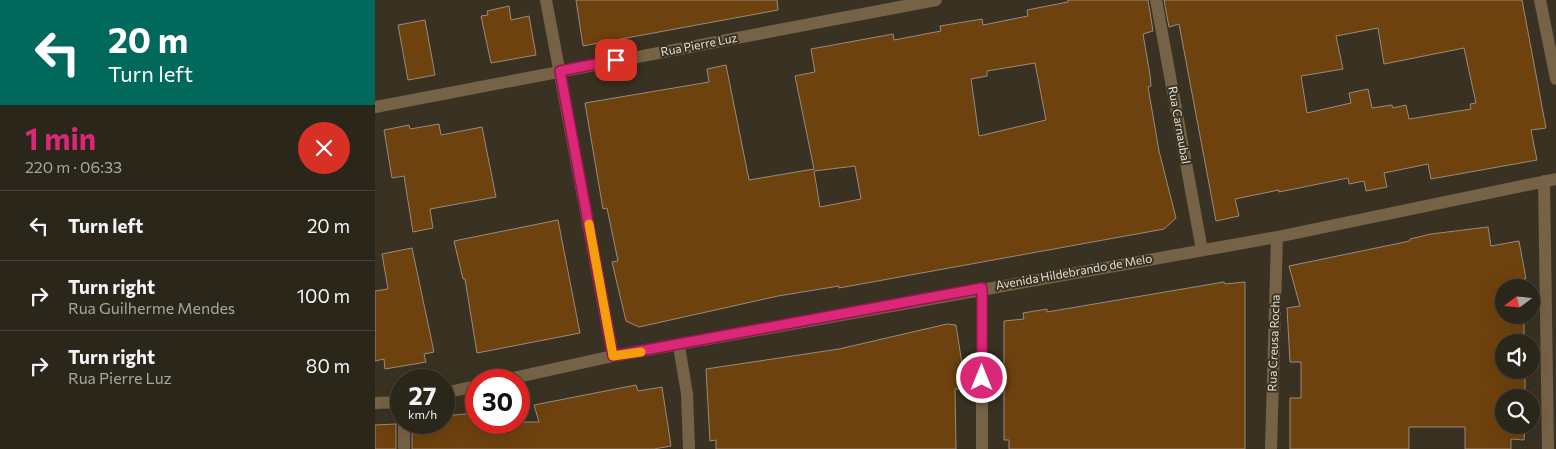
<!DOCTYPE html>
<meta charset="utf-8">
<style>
:root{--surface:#2b261a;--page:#373227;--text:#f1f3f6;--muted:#a6a5a2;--line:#474339;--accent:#db2777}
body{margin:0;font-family:Commissioner,sans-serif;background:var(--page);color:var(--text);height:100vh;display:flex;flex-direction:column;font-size:19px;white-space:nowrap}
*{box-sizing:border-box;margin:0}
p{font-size:16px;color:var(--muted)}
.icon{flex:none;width:28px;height:28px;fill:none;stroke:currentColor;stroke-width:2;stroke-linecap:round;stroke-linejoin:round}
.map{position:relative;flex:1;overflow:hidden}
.drawer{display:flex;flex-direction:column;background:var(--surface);width:375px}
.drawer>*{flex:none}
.guide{background:#00695c;color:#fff;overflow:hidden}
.needle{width:32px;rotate:254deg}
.buttons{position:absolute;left:1120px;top:279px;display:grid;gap:10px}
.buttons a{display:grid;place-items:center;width:45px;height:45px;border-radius:50%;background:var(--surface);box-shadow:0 5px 20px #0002,0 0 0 1px var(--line);font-size:25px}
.speed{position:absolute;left:15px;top:369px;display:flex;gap:10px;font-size:25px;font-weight:700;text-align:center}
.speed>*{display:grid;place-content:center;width:65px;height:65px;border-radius:50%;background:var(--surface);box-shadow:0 5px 20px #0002,0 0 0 1px var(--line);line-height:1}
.speed small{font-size:12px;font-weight:400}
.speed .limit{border:8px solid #d22;background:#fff;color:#111}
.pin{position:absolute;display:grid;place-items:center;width:42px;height:42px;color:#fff;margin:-21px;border-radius:10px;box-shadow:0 2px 8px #0006}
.me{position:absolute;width:55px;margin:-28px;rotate:0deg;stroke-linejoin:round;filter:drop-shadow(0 0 4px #0008)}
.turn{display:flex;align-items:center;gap:18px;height:105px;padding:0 25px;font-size:22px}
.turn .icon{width:65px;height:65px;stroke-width:2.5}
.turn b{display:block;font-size:35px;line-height:42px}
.round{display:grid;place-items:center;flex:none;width:52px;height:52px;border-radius:26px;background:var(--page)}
.headline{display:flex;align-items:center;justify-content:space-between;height:85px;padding:0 25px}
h1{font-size:30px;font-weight:700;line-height:38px;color:var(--accent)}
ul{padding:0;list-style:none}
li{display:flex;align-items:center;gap:15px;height:70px;padding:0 25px;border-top:1px solid var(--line)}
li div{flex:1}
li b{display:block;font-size:19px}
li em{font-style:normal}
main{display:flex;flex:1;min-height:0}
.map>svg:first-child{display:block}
.building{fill:#6e420e;stroke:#9a8a7b;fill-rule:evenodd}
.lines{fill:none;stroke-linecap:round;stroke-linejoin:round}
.minor{stroke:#766246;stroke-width:12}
.route-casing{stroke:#8e194d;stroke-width:12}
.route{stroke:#db2777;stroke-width:9}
.slow{stroke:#f59e0b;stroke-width:9}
.labels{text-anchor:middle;stroke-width:4;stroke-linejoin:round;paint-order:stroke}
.street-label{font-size:12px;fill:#e4dfd5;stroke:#393222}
</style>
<main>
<section class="drawer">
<div class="guide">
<div class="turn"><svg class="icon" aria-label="left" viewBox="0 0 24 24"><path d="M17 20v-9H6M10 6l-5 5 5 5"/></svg><div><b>20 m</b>Turn left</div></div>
</div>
<div class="headline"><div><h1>1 min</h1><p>220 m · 06:33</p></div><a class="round" style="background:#d93025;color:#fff"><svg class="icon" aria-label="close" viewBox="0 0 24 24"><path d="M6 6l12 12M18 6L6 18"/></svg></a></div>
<ul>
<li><svg class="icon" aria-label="left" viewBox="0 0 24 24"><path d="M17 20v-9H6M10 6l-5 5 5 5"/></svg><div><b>Turn left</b></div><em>20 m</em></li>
<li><svg class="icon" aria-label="right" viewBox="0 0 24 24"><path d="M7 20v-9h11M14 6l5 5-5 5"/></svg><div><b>Turn right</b><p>Rua Guilherme Mendes</p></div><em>100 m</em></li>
<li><svg class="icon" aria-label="right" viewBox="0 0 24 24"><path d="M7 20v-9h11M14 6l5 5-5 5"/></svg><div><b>Turn right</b><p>Rua Pierre Luz</p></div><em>80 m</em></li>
</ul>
</section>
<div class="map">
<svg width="1181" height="449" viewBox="0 0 1181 449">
<rect width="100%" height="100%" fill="#393222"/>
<path class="building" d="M201,0H402L403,10L208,46Z
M693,0H773L778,31L768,34L775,75L776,86L773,87L784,151L801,218L789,229L464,288V286L403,296L264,327L251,321L237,262L243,261L232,208L228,209L210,103L334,82L332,69L351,65L374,180L439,169L420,76L440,72L436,49L518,34L519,40L566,31L565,26L607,19L608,25L653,16L652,10L693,2ZM660,63L671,120L604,136L596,79L612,76V71ZM480,166L486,199L445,207L439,171Z
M789,0H1147L1171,128L1156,130L1162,160L1056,179L1053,164L1009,173L1012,187L991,191L989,181L974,184L973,178L904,192V190L860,199L864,216L841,221L804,24L794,27ZM1003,28L1009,64L1089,48L1101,103L1095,104L1096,109L1034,119L1031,105L1018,108L1017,105L997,108L993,89L974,93L976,103L932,113L926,76L968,69L961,36Z
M134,6L136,20L154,16L161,55L116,63L106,16L113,15L112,11Z
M50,20L60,75L33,80L23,25Z
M64,124L66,135L107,127L121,197L55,209L58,228L38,232L29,176L17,178L9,130L34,125L35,129Z
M183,220L205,333L102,353L90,279H88L79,241Z
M1113,227L1116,246L1144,241L1151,279H1148L1149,288H1129V315H1151V319H1149V342H1129V370H1150V398H1129V425H1150L1149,440L1136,439V449H1090V427H1034V449H915V398H926V362H915L912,308L925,306L914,266L1035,241V239L1056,234Z
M37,248L59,352L49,354L51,362L10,369L9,359L0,361V291L13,289L7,254Z
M849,282L850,284L870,282V449H634V440H629V321L649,319L648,313L672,309V312Z
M572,324L581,325L587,364H585L588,389H580L581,449H341V440L335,441L331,369L464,349Z
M261,385L263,391L287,387L296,446L279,449H37V423L69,422V416L100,413L101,422H164L159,405Z
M21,424V449H0V425Z"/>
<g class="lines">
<path class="minor" d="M171,0L238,356
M781,0L827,250
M1165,0L1181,79
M0,107L561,0
M1169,181L1173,449
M304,346L312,394L314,449
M129,380L238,356L902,237L1181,179
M69,393L101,386
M0,403L26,402
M29,422V449
M607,449V288
M896,449L902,237"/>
</g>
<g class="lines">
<defs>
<path id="route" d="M241,60L185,71L238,356L607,288V378"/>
</defs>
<use href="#route" class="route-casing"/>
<use href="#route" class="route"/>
<path class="slow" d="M214,224L238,356L266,352"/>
</g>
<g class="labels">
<g class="street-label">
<text transform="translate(324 45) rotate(-11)" y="4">Rua Pierre Luz</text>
<text transform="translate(804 125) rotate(80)" y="4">Rua Carnaubal</text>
<text transform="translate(699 272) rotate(-10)" y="4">Avenida Hildebrando de Melo</text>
<text transform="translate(899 343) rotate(-88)" y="4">Rua Creusa Rocha</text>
</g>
</g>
</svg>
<div class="buttons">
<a><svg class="needle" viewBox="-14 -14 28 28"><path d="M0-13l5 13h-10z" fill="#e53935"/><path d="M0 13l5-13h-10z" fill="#a6a5a2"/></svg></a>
<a><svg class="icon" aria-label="sound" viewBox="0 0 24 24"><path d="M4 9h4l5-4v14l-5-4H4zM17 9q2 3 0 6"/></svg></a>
<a><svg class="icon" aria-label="search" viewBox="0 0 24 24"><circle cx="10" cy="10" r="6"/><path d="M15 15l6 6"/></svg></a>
</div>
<div class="speed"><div>27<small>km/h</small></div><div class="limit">30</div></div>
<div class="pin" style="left:241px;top:60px;background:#d93025"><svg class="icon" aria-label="arrive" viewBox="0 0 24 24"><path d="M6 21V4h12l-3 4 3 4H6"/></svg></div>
<svg class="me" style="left:607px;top:378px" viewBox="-20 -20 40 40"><circle r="17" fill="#db2777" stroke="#fff" stroke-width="3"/><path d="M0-11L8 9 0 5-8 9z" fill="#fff"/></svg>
</div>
</main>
